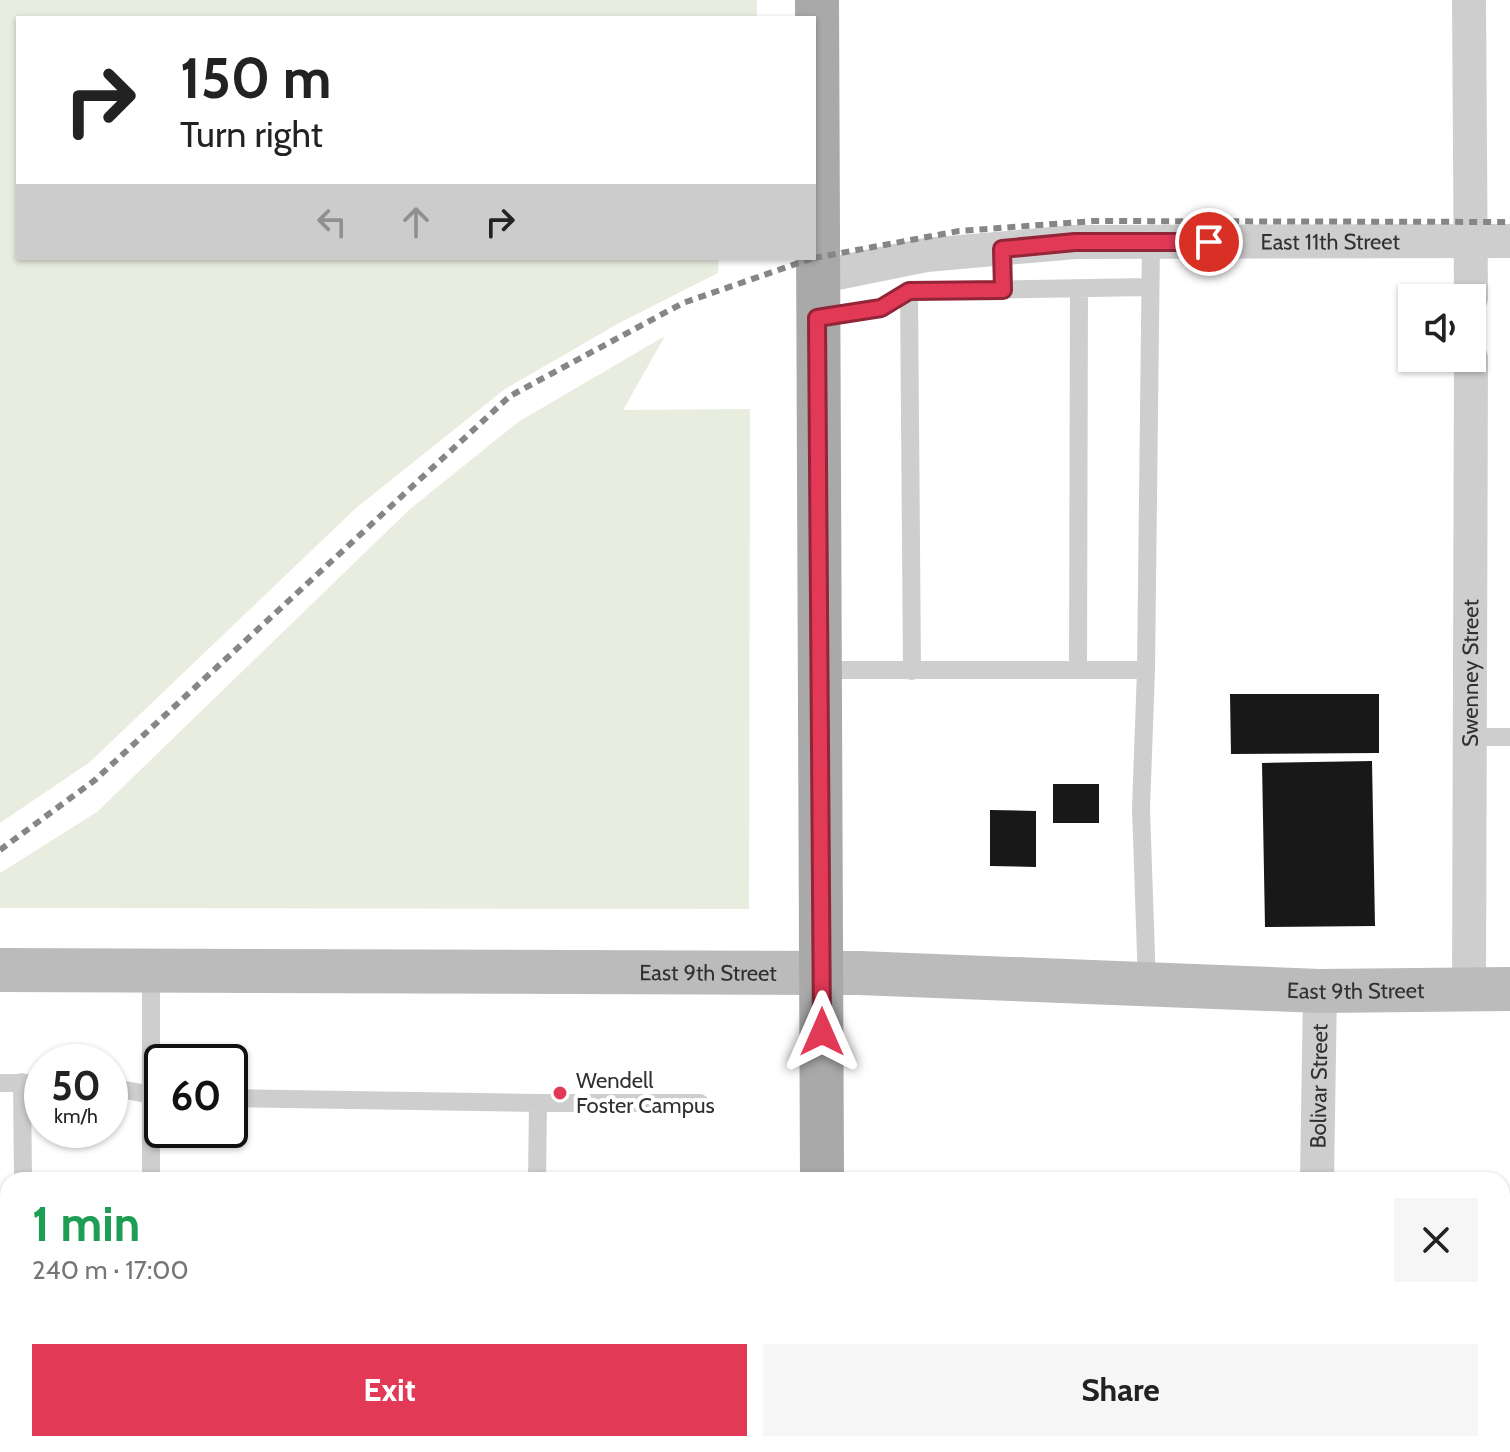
<!DOCTYPE html>
<meta charset="utf-8">
<style>
:root{--surface:#fff;--page:#f6f6f6;--text:#222;--muted:#767676;--accent:#e13956}
body{margin:0;font-family:Cabin,sans-serif;background:var(--page);color:var(--text);height:100vh;display:flex;flex-direction:column;font-size:30px;white-space:nowrap}
*{box-sizing:border-box;margin:0}
p{font-size:26px;color:var(--muted)}
.icon{flex:none;width:44px;height:44px;fill:none;stroke:currentColor;stroke-width:2;stroke-linecap:round;stroke-linejoin:round}
.map{position:relative;flex:1;overflow:hidden}
.side{position:absolute;left:0px;top:1172px;width:1510px;height:280px;display:flex;flex-direction:column;background:var(--surface);border-radius:24px 24px 0 0;box-shadow:0 2px 6px #0004}
.side>*{flex:none}
.guide{position:absolute;left:16px;top:16px;width:800px;height:244px;border-radius:0px;box-shadow:0 2px 6px #0004;background:#fff;color:var(--text);overflow:hidden}
.fabs{position:absolute;left:1398px;top:284px;display:grid;gap:16px}
.fabs a{display:grid;place-items:center;width:88px;height:88px;border-radius:0px;background:var(--surface);box-shadow:0 2px 6px #0004;font-size:40px}
.speed{position:absolute;left:24px;top:1044px;display:flex;gap:16px;font-size:40px;font-weight:700;text-align:center}
.speed>*{display:grid;place-content:center;width:104px;height:104px;border-radius:50%;background:var(--surface);box-shadow:0 2px 6px #0004;line-height:1}
.speed small{font-size:20px;font-weight:400}
.speed .limit{border:4px solid #111;border-radius:12px;background:#fff;color:#111}
.pin{position:absolute;display:grid;place-items:center;width:68px;height:68px;color:#fff;margin:-34px;border:4px solid #fff;border-radius:50%;box-shadow:0 2px 8px #0007}
.me{position:absolute;width:88px;margin:-44px;rotate:0deg;stroke-linejoin:round;filter:drop-shadow(0 0 6px #0008)}
.turn{display:flex;align-items:center;gap:28px;height:168px;padding:0 32px;font-size:36px}
.turn .icon{width:104px;height:104px;stroke-width:2.5}
.turn b{display:block;font-size:56px;line-height:68px}
.lanes{display:flex;align-items:center;height:76px;padding:0 32px;background:#0003;justify-content:center;gap:40px;direction:ltr}
.lanes .off{opacity:.35}
.round{display:grid;place-items:center;flex:none;width:84px;height:84px;border-radius:0px;background:var(--page)}
.summary{display:flex;align-items:center;justify-content:space-between;height:136px;padding:0 32px}
h1{font-size:48px;font-weight:800;line-height:60px;color:#1e9e55}
.action{display:flex;gap:16px;margin-top:auto;padding:16px 32px}
.action a{flex:1;height:92px;border-radius:0px;background:var(--accent);color:#fff;font-size:32px;font-weight:800;line-height:92px;text-align:center}
.action a+a{background:var(--page);color:var(--text)}
.map>svg:first-child{display:block}
.green{fill:#e8eddf}
.building{fill:#181818}
.lines{fill:none;stroke-linecap:round;stroke-linejoin:round}
.lane{stroke:#cecece;stroke-width:18}
.street{stroke:#cecece;stroke-width:34}
.secondary{stroke:#bbb;stroke-width:44}
.primary{stroke:#a9a9a9;stroke-width:44}
.rail{stroke:#868686;stroke-width:6;stroke-dasharray:8 6;stroke-linecap:butt}
.route-casing{stroke:#922538;stroke-width:20}
.route{stroke:#e13956;stroke-width:14}
.poi-dot{fill:#e13956;stroke:#fff;stroke-width:3}
.labels{text-anchor:middle;stroke-width:8;stroke-linejoin:round;paint-order:stroke}
.street-label{font-size:22px;fill:#313131;stroke:#fff}
.poi-label{font-size:22px;fill:#313131;stroke:#fff;text-anchor:start}
</style>
<div class="map">
<svg width="1510" height="1452" viewBox="0 0 1510 1452">
<rect width="100%" height="100%" fill="#fff"/>
<path class="green" d="M0,0H757V18H18V258H719L718,273L621,322L505,389L356,508L90,762L0,823Z
M665,336L623,410L750,409L749,909L0,908V873L97,812L410,509L518,422Z"/>
<path class="building" d="M1230,694H1379V753L1231,754Z
M1372,761L1375,926L1265,927L1262,763Z
M1053,784H1099V823H1053Z
M990,810L1036,811V867L990,866Z"/>
<g class="lines">
<path class="lane" d="M1002,249L1003,290
M817,318L881,308L909,291
M819,670H1146L1151,242
M1078,670L1079,289
M1146,670L1141,809L1147,984
M912,671L909,291L1149,287
M1468,737H1510
M151,971V1180
M22,1082L23,1180
M0,1083H42
M110,1087L162,1097
M230,1098L538,1103
M537,1180L538,1103H700
M0,1257H8
M119,1452L123,1444"/>
<g class="street">
<path d="M1469,0L1471,298"/>
<path id="s1" d="M817,277L926,255L1075,242L1510,241"/>
<path id="s2" d="M1469,989L1471,358"/>
<path id="s3" d="M1317,1180L1320,991"/>
<path d="M1312,1444V1452"/>
</g>
<path class="secondary" id="s4" d="M0,970L859,973L1320,991L1510,989"/>
<path class="primary" d="M817,0L822,1180
M822,1444V1452"/>
<path class="rail" d="M814,258L959,231L1094,221L1510,222
M0,850L95,780L510,396L683,303L813,258"/>
</g>
<g class="lines">
<defs>
<path id="route" d="M822,1032L817,318L881,308L909,291L1003,290L1002,249L1075,242H1209"/>
</defs>
<use href="#route" class="route-casing"/>
<use href="#route" class="route"/>
</g>
<circle class="poi-dot" cx="560" cy="1093" r="8"/>
<g class="labels">
<g class="street-label">
<text dy="8" stroke="none"><textPath href="#s1" startOffset="516">East 11th Street</textPath></text>
<text dy="8" stroke="none"><textPath href="#s2" startOffset="316">Swenney Street</textPath></text>
<text dy="8" stroke="none"><textPath href="#s4" startOffset="708">East 9th Street</textPath></text>
<text dy="8" stroke="none"><textPath href="#s4" startOffset="1356">East 9th Street</textPath></text>
<text dy="8" stroke="none"><textPath href="#s3" startOffset="94">Bolivar Street</textPath></text>
</g>
<g class="poi-label">
<text x="576" y="1088">Wendell<tspan x="576" dy="25">Foster Campus</tspan></text>
</g>
</g>
</svg>
<div class="fabs">
<a><svg class="icon" aria-label="sound" viewBox="0 0 24 24"><path d="M4 9h4l5-4v14l-5-4H4zM17 9q2 3 0 6"/></svg></a>
</div>
<div class="speed"><div>50<small>km/h</small></div><div class="limit">60</div></div>
<div class="pin" style="left:1209px;top:242px;background:#d93025"><svg class="icon" aria-label="arrive" viewBox="0 0 24 24"><path d="M6 21V4h12l-3 4 3 4H6"/></svg></div>
<svg class="me" style="left:822px;top:1032px" viewBox="-20 -20 40 40"><path d="M0-17L14 15 0 8-14 15z" fill="#e13956" stroke="#fff" stroke-width="4"/></svg>
<div class="guide">
<div class="turn"><svg class="icon" aria-label="right" viewBox="0 0 24 24"><path d="M7 20v-9h11M14 6l5 5-5 5"/></svg><div><b>150 m</b>Turn right</div></div>
<div class="lanes"><svg class="icon off" aria-label="left" viewBox="0 0 24 24"><path d="M17 20v-9H6M10 6l-5 5 5 5"/></svg><svg class="icon off" aria-label="ahead" viewBox="0 0 24 24"><path d="M12 20V5M6 11l6-6 6 6"/></svg><svg class="icon" aria-label="right" viewBox="0 0 24 24"><path d="M7 20v-9h11M14 6l5 5-5 5"/></svg></div>
</div>
<section class="side">
<div class="summary"><div><h1>1 min</h1><p>240 m · 17:00</p></div><a class="round"><svg class="icon" aria-label="close" viewBox="0 0 24 24"><path d="M6 6l12 12M18 6L6 18"/></svg></a></div>
<div class="action"><a>Exit</a><a>Share</a></div>
</section>
</div>
